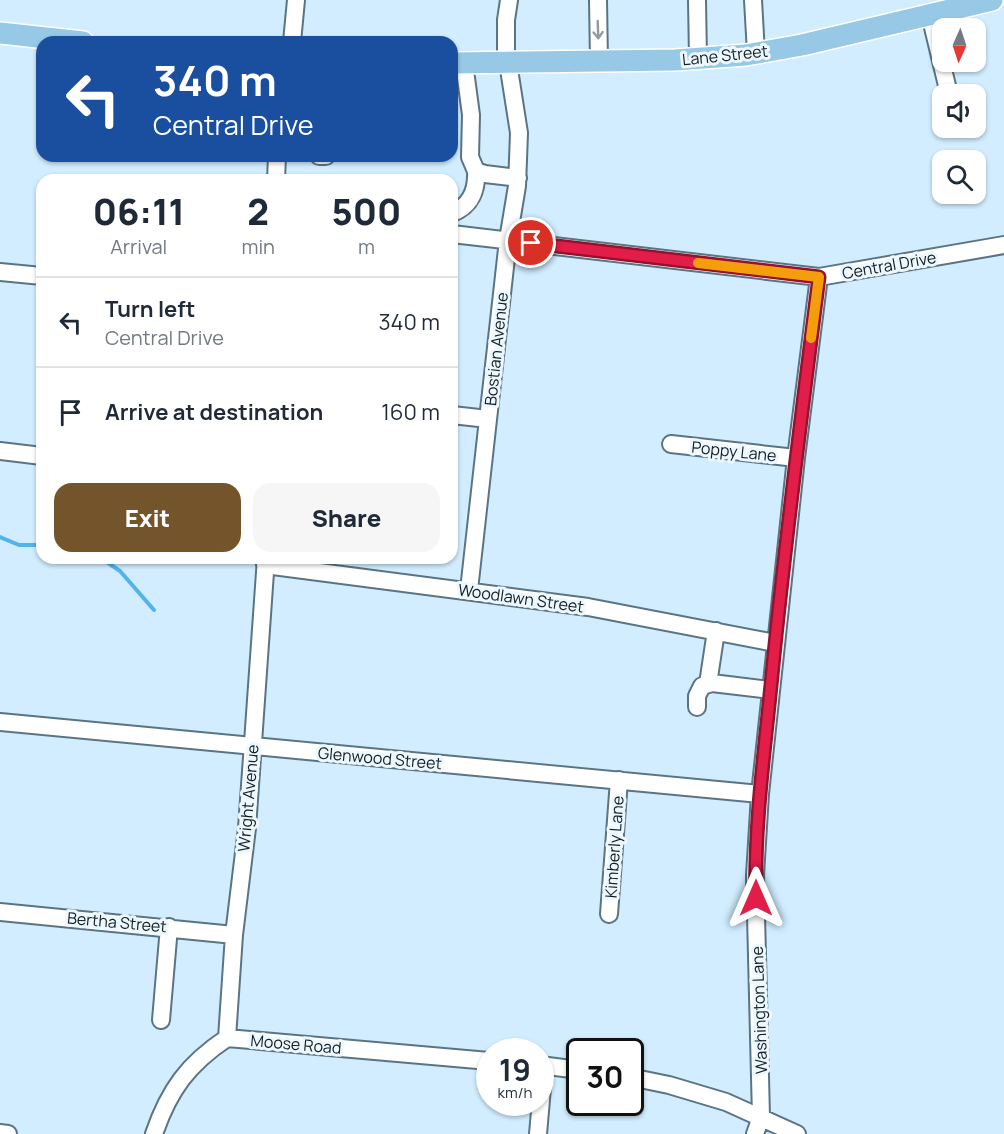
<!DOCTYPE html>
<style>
:root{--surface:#fff;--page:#f6f6f7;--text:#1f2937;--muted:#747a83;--line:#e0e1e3;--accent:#74542a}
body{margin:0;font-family:Manrope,sans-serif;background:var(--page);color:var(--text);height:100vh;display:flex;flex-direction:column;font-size:22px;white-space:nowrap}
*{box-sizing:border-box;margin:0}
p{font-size:20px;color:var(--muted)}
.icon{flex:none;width:33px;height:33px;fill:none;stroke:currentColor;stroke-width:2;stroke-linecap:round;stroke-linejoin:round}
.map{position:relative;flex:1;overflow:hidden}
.details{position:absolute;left:36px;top:174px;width:422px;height:390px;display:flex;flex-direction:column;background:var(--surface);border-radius:18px;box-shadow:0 2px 4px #0004}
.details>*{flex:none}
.hud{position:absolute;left:36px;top:36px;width:422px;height:126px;border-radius:18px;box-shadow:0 2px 4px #0004;background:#1a4fa0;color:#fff;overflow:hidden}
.needle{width:39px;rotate:183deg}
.controls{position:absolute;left:932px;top:18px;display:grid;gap:12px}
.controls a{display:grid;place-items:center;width:54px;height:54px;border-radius:12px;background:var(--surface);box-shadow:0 2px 4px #0004;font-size:30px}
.speed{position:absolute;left:476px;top:1038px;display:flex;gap:12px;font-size:30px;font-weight:700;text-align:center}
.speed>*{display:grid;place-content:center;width:78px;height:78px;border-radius:50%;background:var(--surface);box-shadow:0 2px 4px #0004;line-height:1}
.speed small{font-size:15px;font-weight:400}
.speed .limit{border:3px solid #111;border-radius:9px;background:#fff;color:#111}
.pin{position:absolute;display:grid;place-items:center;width:51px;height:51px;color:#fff;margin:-26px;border:3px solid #fff;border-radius:50%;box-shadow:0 2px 6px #0007}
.me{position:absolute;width:66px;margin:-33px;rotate:0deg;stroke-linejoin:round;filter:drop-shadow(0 0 4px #0008)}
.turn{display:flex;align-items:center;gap:21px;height:126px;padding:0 18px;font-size:27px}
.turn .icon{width:78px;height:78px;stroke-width:2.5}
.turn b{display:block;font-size:42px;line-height:51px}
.eta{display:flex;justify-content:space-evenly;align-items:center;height:102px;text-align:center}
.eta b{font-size:36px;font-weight:800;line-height:42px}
.primary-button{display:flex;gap:12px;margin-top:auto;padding:12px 18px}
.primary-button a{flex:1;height:69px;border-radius:18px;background:var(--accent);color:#fff;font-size:24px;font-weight:800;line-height:69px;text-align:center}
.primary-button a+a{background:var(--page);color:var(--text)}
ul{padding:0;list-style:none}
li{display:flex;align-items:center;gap:18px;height:90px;padding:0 18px;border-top:2px solid var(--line)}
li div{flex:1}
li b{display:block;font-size:22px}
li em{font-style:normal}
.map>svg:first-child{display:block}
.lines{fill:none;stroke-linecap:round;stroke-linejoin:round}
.stream{stroke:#52b4ec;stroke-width:4}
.minor-casing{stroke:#5b7483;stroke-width:20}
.major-casing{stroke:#fff;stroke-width:24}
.minor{stroke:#fff;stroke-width:16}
.major{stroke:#97c8e5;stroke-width:21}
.oneway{stroke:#95999c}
.route-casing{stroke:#92132f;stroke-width:15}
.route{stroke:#e11d48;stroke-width:10}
.slow{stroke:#f59e0b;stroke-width:10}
.labels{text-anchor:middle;stroke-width:6;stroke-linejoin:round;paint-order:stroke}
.street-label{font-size:16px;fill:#131d23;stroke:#ecf7fe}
</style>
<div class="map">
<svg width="1004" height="1134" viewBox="0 0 1004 1134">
<rect width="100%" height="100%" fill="#d1edff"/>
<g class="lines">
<path class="stream" d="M0,537L19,545H42
M101,558L120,571L154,610"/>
<defs>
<path id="minor" d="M598,0L599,61
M697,0L698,58
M753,0L756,53
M930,15L949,94
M292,42L296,0
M464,63L471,115L470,157L476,171L485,174L518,178
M319,156H326
M276,180L277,156
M452,213C471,206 477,190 476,171
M452,234L819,277L1004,245
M0,272L42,276
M452,415L488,419
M671,444L796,458
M0,451L42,456
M265,565L588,607L775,643
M469,590L508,240L517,186L519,133L506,50V20L509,0
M708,684L716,631
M697,707V696L702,686L712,683L770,690
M0,722L760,794
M0,912L234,935
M609,914L619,780
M161,1020L169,927
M227,1038L234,935L247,828L266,558
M540,1065L579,1070
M630,1077L669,1085L726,1102L797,1134
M0,1133L8,1134
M154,1134C169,1090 188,1064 227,1038L489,1061
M538,1134L544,1065
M755,1134L761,1117L755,875L760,794L796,458L819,277"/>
<path id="major" d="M0,33L83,42
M452,63L675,60L746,55L802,45L992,0"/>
</defs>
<use href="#minor" class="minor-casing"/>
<use href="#major" class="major-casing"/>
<use href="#minor" class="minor"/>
<use href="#major" class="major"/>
</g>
<defs><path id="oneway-shaft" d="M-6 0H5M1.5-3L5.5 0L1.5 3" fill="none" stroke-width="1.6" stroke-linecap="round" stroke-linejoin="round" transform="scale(1.5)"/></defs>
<use class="oneway" href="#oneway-shaft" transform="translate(598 30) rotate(88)"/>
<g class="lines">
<defs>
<path id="route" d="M531,243L819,277C802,409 785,542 772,675C765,749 754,824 756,898"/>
</defs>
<use href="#route" class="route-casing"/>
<use href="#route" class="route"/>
<path class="slow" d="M698,263L819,277L811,338"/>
</g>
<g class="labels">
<g class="street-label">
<text transform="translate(725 55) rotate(-6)" y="6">Lane Street</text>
<text transform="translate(889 265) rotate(-10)" y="6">Central Drive</text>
<text transform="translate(496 349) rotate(-84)" y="6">Bostian Avenue</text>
<text transform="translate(734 451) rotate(6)" y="6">Poppy Lane</text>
<text transform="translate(521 598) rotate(8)" y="6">Woodlawn Street</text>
<text transform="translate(380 758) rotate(5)" y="6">Glenwood Street</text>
<text transform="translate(248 798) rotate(-85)" y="6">Wright Avenue</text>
<text transform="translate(614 847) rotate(-86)" y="6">Kimberly Lane</text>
<text transform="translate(117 922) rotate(5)" y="6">Bertha Street</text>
<text transform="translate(759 1010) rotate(-92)" y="6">Washington Lane</text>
<text transform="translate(296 1044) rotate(5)" y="6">Moose Road</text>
</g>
</g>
</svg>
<div class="controls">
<a><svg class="needle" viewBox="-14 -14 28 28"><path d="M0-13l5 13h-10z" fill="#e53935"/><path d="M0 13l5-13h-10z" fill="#747a83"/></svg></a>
<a><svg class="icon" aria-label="sound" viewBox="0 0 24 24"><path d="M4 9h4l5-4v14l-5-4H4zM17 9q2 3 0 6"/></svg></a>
<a><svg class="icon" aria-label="search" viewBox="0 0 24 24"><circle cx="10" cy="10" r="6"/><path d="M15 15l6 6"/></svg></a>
</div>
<div class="speed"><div>19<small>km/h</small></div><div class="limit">30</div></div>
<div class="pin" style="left:531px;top:243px;background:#d93025"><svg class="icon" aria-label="arrive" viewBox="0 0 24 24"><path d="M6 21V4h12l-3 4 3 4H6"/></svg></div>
<svg class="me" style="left:756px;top:898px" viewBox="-20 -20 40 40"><path d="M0-17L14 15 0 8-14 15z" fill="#e11d48" stroke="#fff" stroke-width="4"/></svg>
<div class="hud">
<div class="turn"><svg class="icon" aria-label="left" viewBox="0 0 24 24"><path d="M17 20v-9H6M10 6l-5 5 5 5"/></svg><div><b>340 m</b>Central Drive</div></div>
</div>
<section class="details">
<div class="eta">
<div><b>06:11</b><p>Arrival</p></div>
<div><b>2</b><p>min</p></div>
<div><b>500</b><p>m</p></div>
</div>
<ul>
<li><svg class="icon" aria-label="left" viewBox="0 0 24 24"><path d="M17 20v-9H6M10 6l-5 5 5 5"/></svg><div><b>Turn left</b><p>Central Drive</p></div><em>340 m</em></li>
<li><svg class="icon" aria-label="arrive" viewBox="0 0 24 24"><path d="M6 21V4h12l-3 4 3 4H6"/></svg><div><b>Arrive at destination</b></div><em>160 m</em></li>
</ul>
<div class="primary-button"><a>Exit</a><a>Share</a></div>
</section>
</div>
